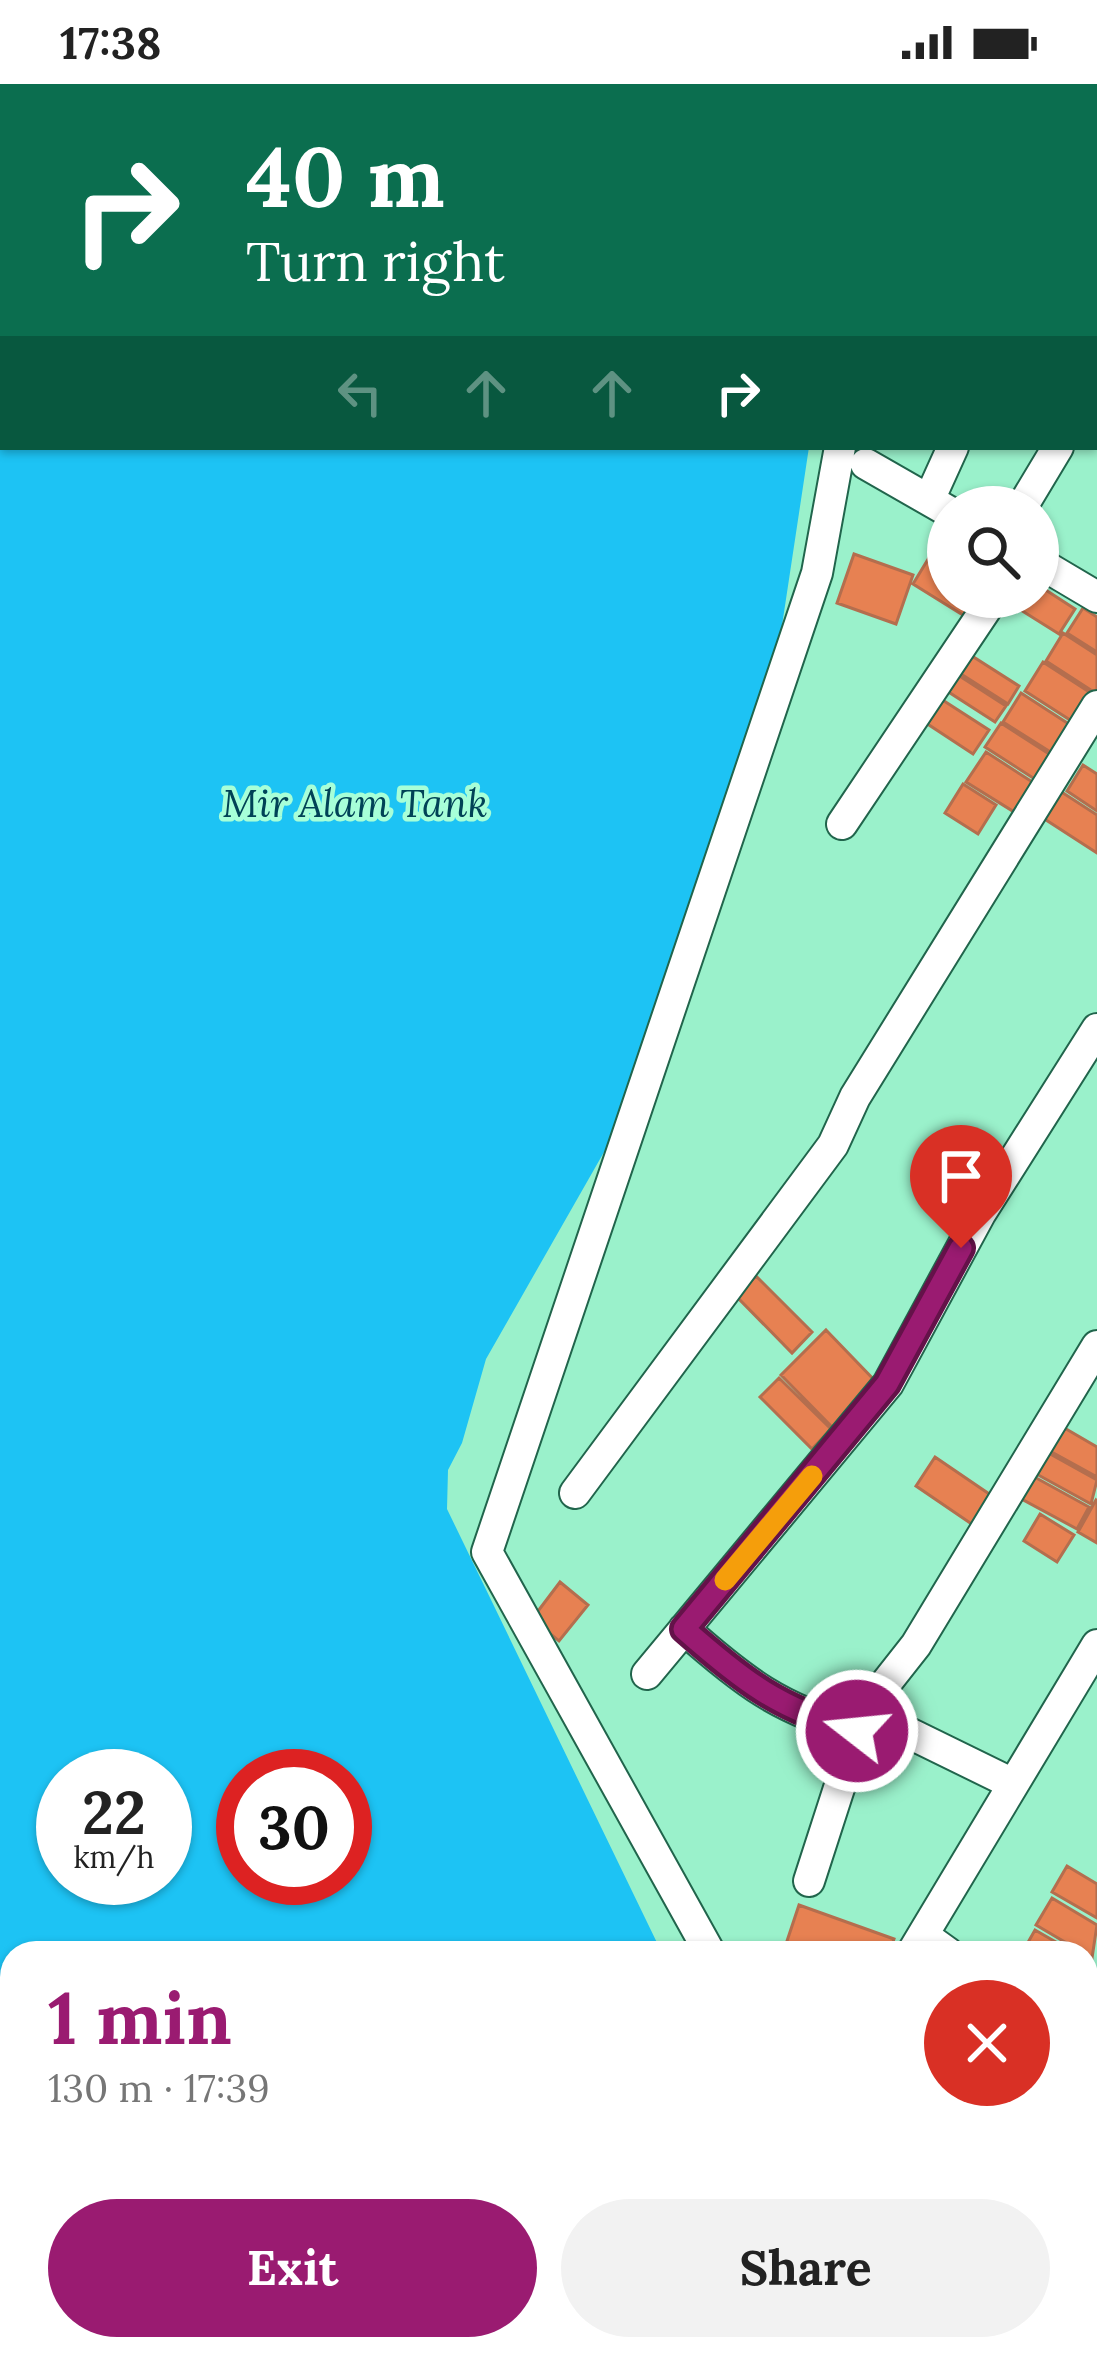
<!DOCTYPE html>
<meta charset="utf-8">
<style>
:root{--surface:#fff;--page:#f2f2f2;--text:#222;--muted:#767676;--accent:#9a1b71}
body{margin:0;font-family:Lora,serif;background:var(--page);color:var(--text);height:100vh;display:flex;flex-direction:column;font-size:45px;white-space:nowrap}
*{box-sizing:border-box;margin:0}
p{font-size:39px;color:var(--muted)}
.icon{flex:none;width:66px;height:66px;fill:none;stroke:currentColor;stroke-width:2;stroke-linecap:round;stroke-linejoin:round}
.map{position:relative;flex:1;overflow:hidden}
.drawer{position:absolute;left:0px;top:1857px;width:1098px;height:420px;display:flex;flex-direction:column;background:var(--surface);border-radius:36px 36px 0 0;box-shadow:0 3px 9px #0004}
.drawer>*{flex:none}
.top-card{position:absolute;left:0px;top:0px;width:1098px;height:366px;box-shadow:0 3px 9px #0004;background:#0b6e4f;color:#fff;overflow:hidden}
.tools{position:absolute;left:927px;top:402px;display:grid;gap:24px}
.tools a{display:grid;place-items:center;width:132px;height:132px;border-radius:50%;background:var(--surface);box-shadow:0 3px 9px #0004;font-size:60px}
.speed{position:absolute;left:36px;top:1665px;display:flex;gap:24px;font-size:60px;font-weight:700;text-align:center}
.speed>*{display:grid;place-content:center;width:156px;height:156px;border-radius:50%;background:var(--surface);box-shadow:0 3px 9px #0004;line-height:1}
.speed small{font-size:30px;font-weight:400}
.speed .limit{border:18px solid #d22;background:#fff;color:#111}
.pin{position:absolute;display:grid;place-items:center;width:102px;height:102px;color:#fff;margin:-123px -51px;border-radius:50% 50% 50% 0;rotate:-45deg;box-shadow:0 0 12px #0007}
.pin .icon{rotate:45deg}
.me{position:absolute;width:132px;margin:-66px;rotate:286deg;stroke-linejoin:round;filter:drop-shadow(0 0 9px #0008)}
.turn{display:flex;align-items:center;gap:42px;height:252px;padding:0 48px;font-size:54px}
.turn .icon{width:156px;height:156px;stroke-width:2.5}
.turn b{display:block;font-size:84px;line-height:102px}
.lanes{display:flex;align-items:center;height:114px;padding:0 48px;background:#0003;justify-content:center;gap:60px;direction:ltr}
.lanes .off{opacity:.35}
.round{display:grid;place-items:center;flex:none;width:126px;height:126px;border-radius:63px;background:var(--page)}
.summary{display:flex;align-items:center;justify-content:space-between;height:204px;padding:0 48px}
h1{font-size:72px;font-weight:700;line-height:90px;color:var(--accent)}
.primary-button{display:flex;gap:24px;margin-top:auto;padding:24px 48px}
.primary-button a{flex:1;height:138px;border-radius:72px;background:var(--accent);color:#fff;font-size:48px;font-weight:700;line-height:138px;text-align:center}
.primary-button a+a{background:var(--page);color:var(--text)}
.status{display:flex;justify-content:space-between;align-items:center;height:84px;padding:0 60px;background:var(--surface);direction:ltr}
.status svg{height:33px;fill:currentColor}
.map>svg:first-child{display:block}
.water{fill:#1dc3f4;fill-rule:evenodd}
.building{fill:#e78152;stroke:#b46e4e;stroke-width:3}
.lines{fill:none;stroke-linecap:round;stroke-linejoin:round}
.street-casing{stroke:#21654c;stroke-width:34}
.street{stroke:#fff;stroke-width:30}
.route-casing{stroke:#641249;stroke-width:30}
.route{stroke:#9a1b71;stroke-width:21}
.slow{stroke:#f59e0b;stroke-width:21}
.labels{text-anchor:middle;stroke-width:9;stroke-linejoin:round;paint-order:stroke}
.water-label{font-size:39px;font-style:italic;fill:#004256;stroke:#a7ffd8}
</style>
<div class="status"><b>17:38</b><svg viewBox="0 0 49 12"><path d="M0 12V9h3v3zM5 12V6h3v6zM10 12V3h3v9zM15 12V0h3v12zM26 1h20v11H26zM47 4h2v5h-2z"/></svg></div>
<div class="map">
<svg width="1097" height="2277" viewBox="0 0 1097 2277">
<rect width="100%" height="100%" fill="#9af1cb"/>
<path class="water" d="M0,0L899,3H3V363H809L778,568L624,1033L486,1275L462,1359L448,1386L447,1425L662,1869H12V2265H675L684,2277H0ZM63,1692H165V1794H63ZM243,1692H345V1794H243Z"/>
<path class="building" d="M947,444L948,513H989L974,538L913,500Z
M854,470L913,491L896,540L837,519Z
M1038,501L1075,525L1059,550L1005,516L1038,513Z
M1083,524L1097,533V568L1067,549Z
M1063,549L1097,571V610L1046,577Z
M972,572L1019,602L1008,620L961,590Z
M1043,578L1097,613L1081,643L1025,607Z
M958,591L1006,622L995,638L947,607Z
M1021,609L1078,646L1060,674L1003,638Z
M941,615L989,646L973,670L926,639Z
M1001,639L1057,675L1041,699L985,663Z
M986,668L1037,701L1019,731L966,698Z
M1083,681L1097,690V727L1067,707Z
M963,700L996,721L978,750L945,729Z
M1060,707L1097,731V769L1043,734Z
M756,1192L812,1248L792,1269L736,1212Z
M826,1246L879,1301L834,1345L781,1291Z
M779,1294L831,1345L812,1365L760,1313Z
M1061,1342L1097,1363V1393L1048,1366Z
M1043,1366L1097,1396L1091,1420L1031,1387Z
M935,1373L998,1416L979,1445L916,1402Z
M1029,1390L1089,1423L1077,1445L1016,1412Z
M1096,1416L1097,1417V1459L1078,1448Z
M1040,1430L1074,1451L1057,1478L1024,1457Z
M560,1498L588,1521L559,1557L532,1535Z
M1067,1782L1097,1800V1834L1052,1808Z
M1052,1814L1097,1841L1092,1874L1036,1841Z
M799,1821L894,1855L889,1869H783Z
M1035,1846L1075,1869H1022Z"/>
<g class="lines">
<defs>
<path id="street" d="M917,3V0
M1095,87L1097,85
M1095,305L1097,304
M866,380L948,427
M929,416L953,363
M1022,423L1058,363
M1038,478L1097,513
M842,740L994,513
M575,1409L833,1061L855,1013L1097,622
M684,1545C744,1598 779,1625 857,1647
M647,1590L888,1300L980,1130L1097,945
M864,1627L1011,1699
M809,1797L864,1627L916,1561L1097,1262
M923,1851L948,1869
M710,1869L487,1468L817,489L840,363
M912,1869L1097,1561
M1086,1923L1097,1903
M1086,2177L1097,2185
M699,2265L709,2277
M896,2265L912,2277"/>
</defs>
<use href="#street" class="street-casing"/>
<use href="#street" class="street"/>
</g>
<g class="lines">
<defs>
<path id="route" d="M857,1647C779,1625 744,1598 684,1545L887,1300L961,1164"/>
</defs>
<use href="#route" class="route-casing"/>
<use href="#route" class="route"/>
<path class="slow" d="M725,1496L812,1392"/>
</g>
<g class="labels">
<g class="water-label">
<text x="355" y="733">Mir Alam Tank</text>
</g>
</g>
</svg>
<div class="tools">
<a><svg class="icon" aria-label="search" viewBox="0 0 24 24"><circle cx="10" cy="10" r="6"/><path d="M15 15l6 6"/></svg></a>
</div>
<div class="speed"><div>22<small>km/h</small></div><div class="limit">30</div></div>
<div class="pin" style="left:961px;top:1164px;background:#d93025"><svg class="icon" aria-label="arrive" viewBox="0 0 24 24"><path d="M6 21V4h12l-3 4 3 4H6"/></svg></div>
<svg class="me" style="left:857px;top:1647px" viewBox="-20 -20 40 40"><circle r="17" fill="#9a1b71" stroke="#fff" stroke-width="3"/><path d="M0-11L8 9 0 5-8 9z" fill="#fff"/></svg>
<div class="top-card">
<div class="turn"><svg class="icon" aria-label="right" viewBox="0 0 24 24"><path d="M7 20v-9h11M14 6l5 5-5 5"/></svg><div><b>40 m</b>Turn right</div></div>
<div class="lanes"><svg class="icon off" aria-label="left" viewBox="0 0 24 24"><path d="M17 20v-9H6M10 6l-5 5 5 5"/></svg><svg class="icon off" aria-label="ahead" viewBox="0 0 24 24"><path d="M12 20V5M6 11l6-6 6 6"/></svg><svg class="icon off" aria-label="ahead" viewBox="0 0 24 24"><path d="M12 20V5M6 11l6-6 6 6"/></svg><svg class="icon" aria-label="right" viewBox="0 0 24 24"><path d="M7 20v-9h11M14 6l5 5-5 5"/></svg></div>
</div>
<section class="drawer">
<div class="summary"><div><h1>1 min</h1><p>130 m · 17:39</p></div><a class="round" style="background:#d93025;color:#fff"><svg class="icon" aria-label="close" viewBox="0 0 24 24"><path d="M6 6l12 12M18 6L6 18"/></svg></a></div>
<div class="primary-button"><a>Exit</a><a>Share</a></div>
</section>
</div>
